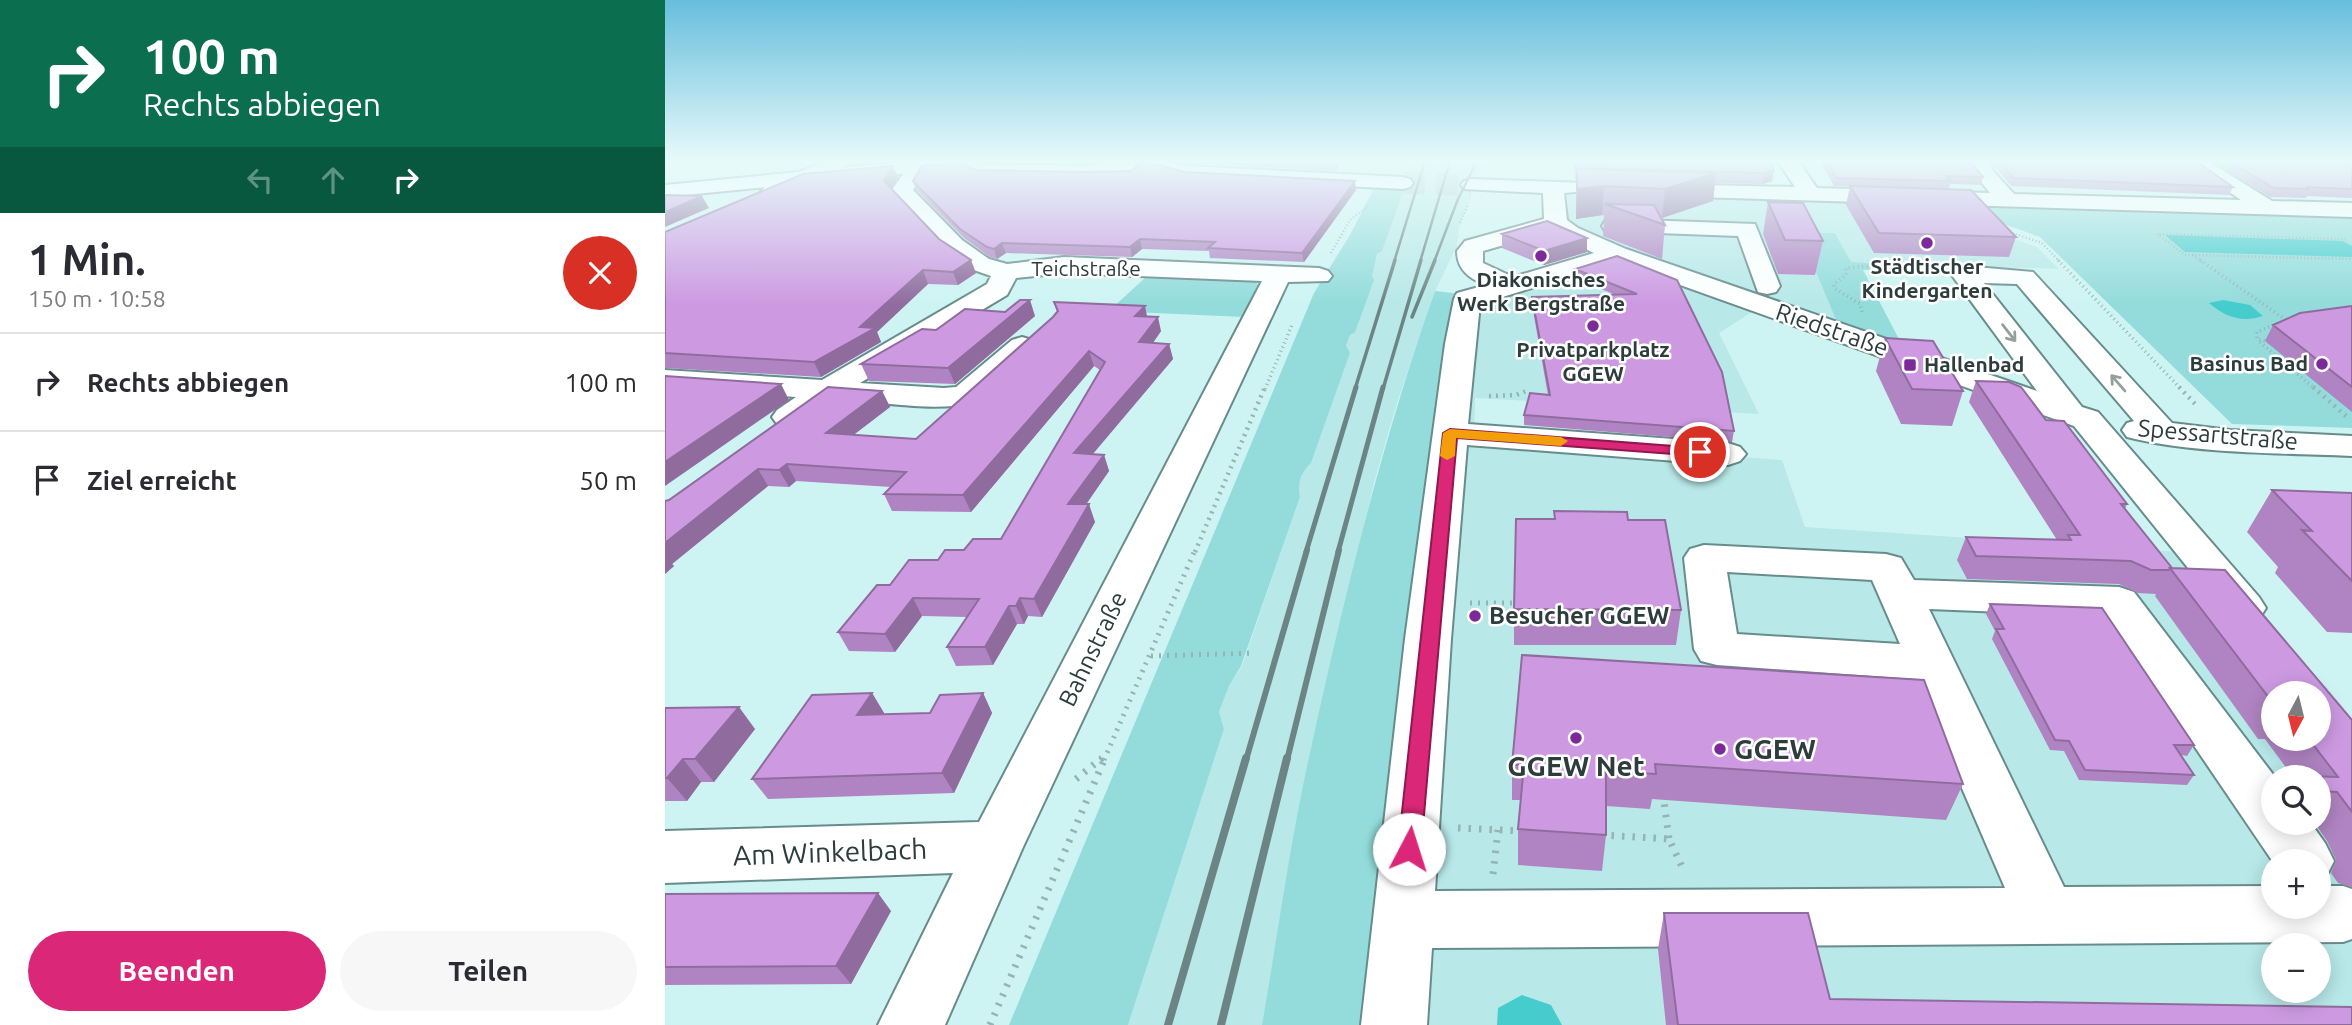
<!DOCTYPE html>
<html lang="de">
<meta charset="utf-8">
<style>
:root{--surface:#fff;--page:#f7f7f7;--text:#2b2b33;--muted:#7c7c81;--line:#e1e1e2;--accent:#db2777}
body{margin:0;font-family:Ubuntu,sans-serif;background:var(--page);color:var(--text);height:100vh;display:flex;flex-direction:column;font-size:26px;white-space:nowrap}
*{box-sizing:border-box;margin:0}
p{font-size:23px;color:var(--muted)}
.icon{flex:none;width:38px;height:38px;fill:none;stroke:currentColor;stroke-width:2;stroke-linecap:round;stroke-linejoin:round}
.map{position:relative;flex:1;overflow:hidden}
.panel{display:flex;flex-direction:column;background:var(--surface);width:665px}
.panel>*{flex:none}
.top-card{background:#0b6e4f;color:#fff;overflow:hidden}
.needle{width:46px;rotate:187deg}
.controls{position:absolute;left:1596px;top:681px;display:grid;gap:14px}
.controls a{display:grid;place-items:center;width:70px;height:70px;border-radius:50%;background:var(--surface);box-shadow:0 4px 18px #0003;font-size:35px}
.pin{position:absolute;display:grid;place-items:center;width:60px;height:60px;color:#fff;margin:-30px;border:4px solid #fff;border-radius:50%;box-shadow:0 2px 7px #0007}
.me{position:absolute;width:77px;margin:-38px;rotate:5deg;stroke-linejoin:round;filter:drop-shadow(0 0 5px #0008)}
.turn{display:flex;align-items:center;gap:24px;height:147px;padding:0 28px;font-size:32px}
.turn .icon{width:91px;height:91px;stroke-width:2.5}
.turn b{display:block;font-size:49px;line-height:60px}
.lanes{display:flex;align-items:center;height:66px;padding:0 28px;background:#0003;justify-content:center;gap:35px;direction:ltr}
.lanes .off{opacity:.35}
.round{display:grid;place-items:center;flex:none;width:74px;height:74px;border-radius:37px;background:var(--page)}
.headline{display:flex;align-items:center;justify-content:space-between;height:119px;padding:0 28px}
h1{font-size:42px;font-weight:700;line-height:52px}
.primary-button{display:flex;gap:14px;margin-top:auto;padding:14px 28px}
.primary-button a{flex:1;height:80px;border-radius:42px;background:var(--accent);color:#fff;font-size:28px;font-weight:700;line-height:80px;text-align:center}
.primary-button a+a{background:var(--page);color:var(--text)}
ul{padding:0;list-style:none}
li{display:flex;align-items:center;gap:21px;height:98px;padding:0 28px;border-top:2px solid var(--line)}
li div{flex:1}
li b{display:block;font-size:26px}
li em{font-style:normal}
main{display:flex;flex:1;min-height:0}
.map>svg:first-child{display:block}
.built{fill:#b8e8e8;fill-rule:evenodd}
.green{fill:#93dcdb}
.water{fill:#46cccc}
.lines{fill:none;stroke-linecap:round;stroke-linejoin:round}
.minor-tunnel{stroke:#adcfce;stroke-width:22;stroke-dasharray:22 11;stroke-linecap:butt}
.minor-casing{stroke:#688c8b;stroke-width:4}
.major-casing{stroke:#688c8b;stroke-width:4}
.path-far4{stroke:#95b4b3;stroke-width:2.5;stroke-dasharray:1 2.5;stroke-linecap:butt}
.path-far3{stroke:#95b4b3;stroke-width:3.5;stroke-dasharray:1 3.5;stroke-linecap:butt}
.path-far2{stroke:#95b4b3;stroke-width:4.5;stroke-dasharray:2 5;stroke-linecap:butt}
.path-far1{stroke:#95b4b3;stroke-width:5;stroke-dasharray:2 6;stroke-linecap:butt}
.path{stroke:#95b4b3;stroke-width:7;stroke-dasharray:2.5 8;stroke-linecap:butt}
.minor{fill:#fff;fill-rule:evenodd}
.major{fill:#fff;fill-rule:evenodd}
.rail-far4{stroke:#6c8584;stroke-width:2.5}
.rail-far3{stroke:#6c8584;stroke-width:3.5}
.rail-far2{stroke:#6c8584;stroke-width:5}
.rail-far1{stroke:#6c8584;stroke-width:6}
.rail{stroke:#6c8584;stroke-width:8}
.wall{fill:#b084c2;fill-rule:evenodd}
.shaded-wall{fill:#906c9e}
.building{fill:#cd9ae2;stroke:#906c9e;stroke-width:2}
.oneway{stroke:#969e9e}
.route{fill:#db2777;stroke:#8e194d;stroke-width:2}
.slow{fill:#f59e0b}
.poi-dot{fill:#7c2a9a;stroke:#fff;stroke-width:2.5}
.labels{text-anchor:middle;stroke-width:5;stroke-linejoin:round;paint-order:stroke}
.far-poi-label{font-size:21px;font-weight:bold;fill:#2d3d3c;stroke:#fff}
.far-street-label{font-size:21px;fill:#2d3d3c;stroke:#fff}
.street-label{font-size:24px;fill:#2d3d3c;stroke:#fff}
.poi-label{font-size:24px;font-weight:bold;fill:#2d3d3c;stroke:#fff;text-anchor:start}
.near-poi-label{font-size:28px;font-weight:bold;fill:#2d3d3c;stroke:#fff;text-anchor:start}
.near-street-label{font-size:28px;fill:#2d3d3c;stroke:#fff}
</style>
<main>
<section class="panel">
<div class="top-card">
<div class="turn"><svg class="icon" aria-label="right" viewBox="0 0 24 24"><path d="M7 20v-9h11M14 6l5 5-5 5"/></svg><div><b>100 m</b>Rechts abbiegen</div></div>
<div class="lanes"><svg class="icon off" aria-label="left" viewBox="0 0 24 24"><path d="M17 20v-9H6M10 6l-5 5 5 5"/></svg><svg class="icon off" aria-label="ahead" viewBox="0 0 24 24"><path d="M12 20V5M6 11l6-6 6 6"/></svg><svg class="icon" aria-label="right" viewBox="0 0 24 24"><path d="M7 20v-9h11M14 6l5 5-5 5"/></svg></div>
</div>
<div class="headline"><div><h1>1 Min.</h1><p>150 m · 10:58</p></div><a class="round" style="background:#d93025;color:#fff"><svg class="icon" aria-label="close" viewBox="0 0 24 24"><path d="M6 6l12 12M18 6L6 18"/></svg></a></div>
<ul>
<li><svg class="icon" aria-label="right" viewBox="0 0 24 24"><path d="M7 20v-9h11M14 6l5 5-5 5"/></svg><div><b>Rechts abbiegen</b></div><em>100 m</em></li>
<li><svg class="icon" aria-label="arrive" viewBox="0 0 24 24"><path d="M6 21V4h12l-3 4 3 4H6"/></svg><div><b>Ziel erreicht</b></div><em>50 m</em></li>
</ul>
<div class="primary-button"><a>Beenden</a><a>Teilen</a></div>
</section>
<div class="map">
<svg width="1687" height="1025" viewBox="0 0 1687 1025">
<rect width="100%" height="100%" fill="#cdf4f3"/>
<path class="built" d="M745,161H822L803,193L807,195L794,227L791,254L790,250L770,291L731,406L710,479L645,755L597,1025H463L559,729L554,712L564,686L577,666L635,497L633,487L639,470L646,463L685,353L681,347L712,254L740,187V175Z
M877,189L1290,200L1346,238L1372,247L1394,269L1186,262L1170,233L1134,232L1172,322L1103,302L1054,333L1094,414L810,398L809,439L1117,460L1140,527L1516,552L1608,693V738H1654L1687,757V1025H700L797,294L938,253L882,221ZM1608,777H1654V822H1608ZM1608,861H1654V906H1608ZM1608,945H1654V990H1608Z"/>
<path class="green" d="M332,161H453L456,162L413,168L322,166L319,163Z
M710,186L740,187L717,251L712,254L707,275L709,280L690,332L685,335L681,346L685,353L646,463C636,472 632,484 635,497L576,666L564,686L554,712L559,729L463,1025H344L649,293L685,235Z
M1307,201L1687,213V428L1567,424L1375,237L1336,223Z
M1134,232L1170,233L1186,262L1228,264L1231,270H1198L1236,343L1172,322Z
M482,276L588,281L596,286L579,317L444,311Z
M770,291L797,294L700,1025H597C613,934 625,842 645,753C679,597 717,441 770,291Z"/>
<path class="water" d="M1500,235L1678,241L1687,246V257L1520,252Z
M1558,300L1585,305L1598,316C1577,323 1560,317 1544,303Z
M857,995L886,1005L897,1025H832L833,1008Z"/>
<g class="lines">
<path class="minor-tunnel" d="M738,183L806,185"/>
<defs>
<path id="minor" d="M160,161H187L184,165L114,195H100L96,191L100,187Z
M448,161H499L522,166L738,177L745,179L748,183L745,187L738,189L522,178L479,167L419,178L315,176L308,174L305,170L308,166L315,164L419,166Z
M1113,161H1133L1152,188L1325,193L1309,173L1304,161H1324L1328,171L1349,194L1576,200L1520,161H1543L1607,201L1687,203V217L997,196L990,194L986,190L990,186L997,184L1130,187Z
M248,168L255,170L258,174L248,190L297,240L324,259L342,264L399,257L654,268L663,271L667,276L663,281L623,282L358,847L280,1025H213L288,873L0,883V831L314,822L597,281L399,273L351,278L342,295L195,383L279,388L291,387L347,340L357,337L367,340L372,346L367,352L312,402C276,411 240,405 203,402C194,402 179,398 170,400C146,406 146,432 112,424L107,417L112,410L131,397L0,388V370L157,380L322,284L326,276L306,269L281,250L226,191L241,170Z
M806,179L920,183L923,187L920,191L899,193L902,220L913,228L961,249L1372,391L1286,274L1290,269L1299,266L1368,272L1507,423L1565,430L1687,436V456C1616,453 1530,454 1462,437L1457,430L1462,423L1469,421L1352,284L1319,283L1417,407L1433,412L1594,597L1601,608L1594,619L1579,623L1564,619L1409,426L951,262L815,304L803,424L1063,443L1075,447L1081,454L1075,461L1063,465L802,445L786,639L770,891L1340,888L1250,679L1052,665L1036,661L1029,649L1019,558L1025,549L1039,545L1221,554L1236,558L1249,580L1454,587L1469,592L1610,777H1608V822H1645L1660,843L1669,861L1660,879L1654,882V861L1608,862L1441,616L1264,609L1399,887L1608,886V906H1654V886H1678L1687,889V939L1678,942L767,948L762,1025H696L740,639L780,344L789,299L792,293L821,285C805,279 792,270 792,251L800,241L879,219L878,193L799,189L796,185L799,181ZM888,231L897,238L929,253L848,277L818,263V251ZM1062,572L1207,580L1235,644L1072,634Z
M948,219L1090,224L1115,286L1111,292L1102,294L1093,292L1073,236L940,231L937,226L940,221Z"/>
<path id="major" d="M248,161H318L308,167L0,197V185Z"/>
</defs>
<use href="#minor" class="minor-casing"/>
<use href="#major" class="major-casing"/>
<path class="path-far4" d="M795,223L803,205
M1344,232L1377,243L1395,262
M666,253L685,220L703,206
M1528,255H1520L1492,234L1681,239
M1537,262L1528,255L1687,259"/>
<path class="path-far3" d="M1393,260L1516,389
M1535,260L1621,320L1619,321
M1197,312L1195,304L1169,288V284L1181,275V268L1217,265L1242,272
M1595,342L1650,389
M1604,342L1592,339V332L1611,324
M600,389L627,325"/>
<path class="path-far2" d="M1514,387L1533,407
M1648,387L1681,416
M824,396L851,395L861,391
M530,552L600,387"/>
<path class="path-far1" d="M805,603H850
M486,656L590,653
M435,760L440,756
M439,760L530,550"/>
<path class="path" d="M411,779L437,758
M998,794L1004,839
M793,828L857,831
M936,835L1004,839L1019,871
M828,874L833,830
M325,1025L440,758"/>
<use href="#minor" class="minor"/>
<use href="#major" class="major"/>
<path class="rail-far4" d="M729,262L760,161
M755,262L785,161
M769,262L793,199L812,161"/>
<path class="rail-far3" d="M747,317L770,260
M690,389L730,260
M718,389L756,260"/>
<path class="rail-far2" d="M641,552L691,387
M673,552L718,387"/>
<path class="rail-far1" d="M581,760L642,550
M622,760L674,550"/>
<path class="rail" d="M503,1025L581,758
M556,1025L622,758"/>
</g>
<path class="wall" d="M320,161H356L355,162Z
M507,161H676L671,171L522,163Z
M909,161H1105L1109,170L1107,181L1098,184L1050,183L1048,201L996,218L1000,225L997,259L938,236L939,215L911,219V179H910Z
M1155,161H1307L1309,166L1318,177L1316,185L1285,184L1284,189L1351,237L1344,257L1209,253L1181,205L1185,186L1209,187L1169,186Z
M1326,161H1531L1568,187L1564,195L1346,186Z
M1547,161H1687V198L1642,196L1641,198L1605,197Z
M304,168L312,170L417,172L467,171L520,172L691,190L639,262L545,258L544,251L477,249L467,257L341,253L332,259L325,257L299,238L251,190L248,181Z
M233,177L226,188L274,239L311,273L293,285L263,284L212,332L216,342L156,377L0,368V232Z
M1103,202L1158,241L1150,275L1113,274L1098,234Z
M837,234L922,238V252L879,265L837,248Z
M952,256L1069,431L1067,442L859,425V415L883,395L867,305V297L951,295L909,278L910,269Z
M389,302L482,317L496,331L488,343L504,344L508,359L428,454L439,455L444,471L421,504L430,522L377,617L363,616L359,624H352L328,665L291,666L282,647L302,617L257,616L230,652L184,651L173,632L225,585L273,560L336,539L435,370L429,366L306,512L227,511L219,494L226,487L131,481L124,487L103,486L7,564L9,566L0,574L4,500L217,391L225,407L188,435L251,439L388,317L392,312Z
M1687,306V412L1600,341L1608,325Z
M370,316L290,384L204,381L196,364L271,330Z
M1220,338L1298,391L1287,426L1236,424L1211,371Z
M1311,381L1381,420L1462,504L1460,509L1507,568L1687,720V887L1673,883L1666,873L1671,860L1662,841L1649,822H1654V777H1628L1600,739H1593L1490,596L1491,594L1473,593L1454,584L1302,579L1292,560L1301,537L1392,540L1304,402ZM1608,693L1654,738H1608Z
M1607,490L1687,493V633L1662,632L1610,573L1613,567L1582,532Z
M963,520L1016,610L1011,645H849V609Z
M1325,604L1529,745L1522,756L1516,755L1529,775L1522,785L1414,780L1399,751L1385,750L1327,639L1330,631L1321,614Z
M857,655L1298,784L1281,820L987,799L985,809L941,806V835L937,871L853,865V829L856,800H847V765Z
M207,693L219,713L218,714L265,713L318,693L327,713L289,793L103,799L87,779Z
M0,708L90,729L49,782H36L22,801H0Z
M0,894L226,911L186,984L0,985Z
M999,913L1165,999L1687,1025H1001L993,949Z"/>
<path class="shaded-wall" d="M191,161H222L192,164Z
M670,161H676L671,171Z
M228,166L233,177L224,193L219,181Z
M1109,170L1107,181L1098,184L1099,173Z
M1051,173L1048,201L997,218L1000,189Z
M690,181L691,190L639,262L637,253Z
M939,186L937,215L911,219L912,189Z
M37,196L44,208L0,227V212Z
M922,238V252L879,265V251Z
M475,239L477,249L467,257L465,247Z
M337,243L341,253L332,259L329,249Z
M306,260L311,273L293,285L288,272Z
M258,270L263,284L212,332L216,342L156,377L149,362L195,327Z
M365,300L370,316L290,384L283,368Z
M480,306L483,321L470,316Z
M493,317L496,331L478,357L474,342Z
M504,344L508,359L414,470L409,453Z
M424,351L429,366L306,512L298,495Z
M116,384L124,400L0,486V462Z
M217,391L225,407L169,450L161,433Z
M439,455L444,471L409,522L403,504Z
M122,464L131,481L124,487L114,470Z
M93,469L103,486L7,564L9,566L0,574V543Z
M424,504L430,522L377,617L369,599Z
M248,598L257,616L230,652L220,634Z
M355,598L363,616L359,624L351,606Z
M344,606L352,624L328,665L320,647Z
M207,693L219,713L204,735L192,715Z
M318,693L327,713L289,793L277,773Z
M74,707L90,729L49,782L30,759Z
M18,759L36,782L22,801L2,778Z
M213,893L226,911L186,984L171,966Z"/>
<path class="building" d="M477,161L520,172L690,181L637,253L543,248L550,242L475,239L465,247L337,243L329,249L322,247L295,229L248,181L257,166L300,162L304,168L312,170L417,172L467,171Z
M910,161H1105L1109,170L1099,173L910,168Z
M1161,161H1307L1309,166L1318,177L1281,176L1286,181L1171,178Z
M1334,161H1531L1568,187L1348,178Z
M1563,161H1687V189L1641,187L1645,189L1609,188Z
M228,166L219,181L274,239L306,260L288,272L258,270L195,327L210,328L149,362L0,353V232L138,174Z
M912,169L1051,173L1000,189L939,186L912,189Z
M1185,186L1306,190L1351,237L1214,233Z
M0,195L37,196L0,212Z
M1103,202L1138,203L1158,241L1120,240Z
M940,204L989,205L1000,225Z
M882,221L922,238L879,251L837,234Z
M952,256L1012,280L1057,372L1069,431L859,415L865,393L885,395L867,297L972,294L910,269Z
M355,300H365L283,368L196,364L257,329L271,330L300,309L340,312Z
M389,302L480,306L470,316L493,317L474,342L504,344L409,453L439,455L403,504H424L369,599L355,598L351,606H344L320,647H282L314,599L248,598L220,634L173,632L212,585H225L244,560H273L280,550H299L308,539H336L440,362L424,351L298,495L219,494L241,472L122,464L114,470L93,469L0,543V501L4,500L163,387L217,391L161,433L251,439L388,317L393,311Z
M1687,306V387L1608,325L1635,313Z
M1220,338L1268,341L1298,391L1247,389Z
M0,376L116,384L0,462Z
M1311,381L1344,382L1356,387L1381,420L1399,421L1462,504H1456L1507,568H1505L1504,570H1486L1466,561L1311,556L1301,537L1406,540L1403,535H1415Z
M1607,490L1687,493V581L1637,530L1647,531Z
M889,511L962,512L963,520H1000L1016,610L849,609L851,519H890Z
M1505,568L1560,570L1687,720V812L1672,792L1654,791V777H1642L1641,776L1673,777L1643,738H1654V693H1608V703Z
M1325,604L1437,608L1529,745H1509L1529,775L1420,770L1404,741L1390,740L1331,629H1339Z
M857,655L1259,680L1298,784L990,764L991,774L941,771V835L853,829L859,765H847Z
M207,693L192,715L265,713L275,695L318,693L277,773L87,779L147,695Z
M74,707L30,759H18L2,778H0V708Z
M213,893L171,966L0,967V894Z
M999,913H1143L1165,999L1687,1007V1025H1013Z"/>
<defs><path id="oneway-shaft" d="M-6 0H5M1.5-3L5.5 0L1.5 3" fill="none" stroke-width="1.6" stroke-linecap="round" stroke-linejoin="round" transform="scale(1.75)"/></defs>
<g class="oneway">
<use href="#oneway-shaft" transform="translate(1344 333) rotate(52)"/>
<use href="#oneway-shaft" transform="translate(1453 383) rotate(-131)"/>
</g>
<linearGradient id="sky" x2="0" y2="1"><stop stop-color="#67bedd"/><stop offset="0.53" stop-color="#e8fafa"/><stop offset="1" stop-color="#e8fafa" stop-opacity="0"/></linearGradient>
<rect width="1687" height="304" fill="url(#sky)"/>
<path class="route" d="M785,429L1035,448L1042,452L1035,456L792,438L756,849L753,857L744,860L736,857L733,849L778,433Z"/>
<path class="slow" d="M785,429L896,437L903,441L896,446L791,438L790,456L782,460L775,456L778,433Z"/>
<g class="poi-dot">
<circle cx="1262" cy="243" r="7"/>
<circle cx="876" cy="256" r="7"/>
<circle cx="928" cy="326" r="7"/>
<circle cx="1657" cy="364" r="7"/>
<rect x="1238" y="358" width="14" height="14" rx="3.5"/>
<circle cx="810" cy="616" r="7"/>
<circle cx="911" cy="738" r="7"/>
<circle cx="1055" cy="749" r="7"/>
</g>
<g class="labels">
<g class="far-poi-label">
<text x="1262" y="274">Städtischer<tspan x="1262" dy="24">Kindergarten</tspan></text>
<text x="876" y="287">Diakonisches<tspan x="876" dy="24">Werk Bergstraße</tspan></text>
<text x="928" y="357">Privatparkplatz<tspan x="928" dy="24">GGEW</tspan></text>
<text x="1643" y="371" text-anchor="end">Basinus Bad</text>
<text x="1259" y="372" text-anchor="start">Hallenbad</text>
</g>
<g class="far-street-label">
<text x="421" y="276">Teichstraße</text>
</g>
<g class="street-label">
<text transform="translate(1167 330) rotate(19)" y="8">Riedstraße</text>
<text transform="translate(1553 435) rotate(5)" y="8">Spessartstraße</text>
<text transform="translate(428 649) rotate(-64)" y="8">Bahnstraße</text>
</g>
<g class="poi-label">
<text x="824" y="624">Besucher GGEW</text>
</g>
<g class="near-poi-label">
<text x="1069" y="759">GGEW</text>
<text x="911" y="776" text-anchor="middle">GGEW Net</text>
</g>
<g class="near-street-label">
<text transform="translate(165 852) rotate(-2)" y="10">Am Winkelbach</text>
</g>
</g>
</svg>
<div class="controls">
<a><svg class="needle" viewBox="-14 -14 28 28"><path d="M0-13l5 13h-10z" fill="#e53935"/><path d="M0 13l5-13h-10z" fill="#7c7c81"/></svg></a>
<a><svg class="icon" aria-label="search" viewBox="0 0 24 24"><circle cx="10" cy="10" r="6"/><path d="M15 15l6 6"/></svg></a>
<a>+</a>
<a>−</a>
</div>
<div class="pin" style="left:1035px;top:452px;background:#d93025"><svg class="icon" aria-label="arrive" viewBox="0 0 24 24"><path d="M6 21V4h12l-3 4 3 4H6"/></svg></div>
<svg class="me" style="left:744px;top:849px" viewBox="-20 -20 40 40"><circle r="19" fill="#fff"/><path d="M0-13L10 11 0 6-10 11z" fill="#db2777"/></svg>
</div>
</main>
